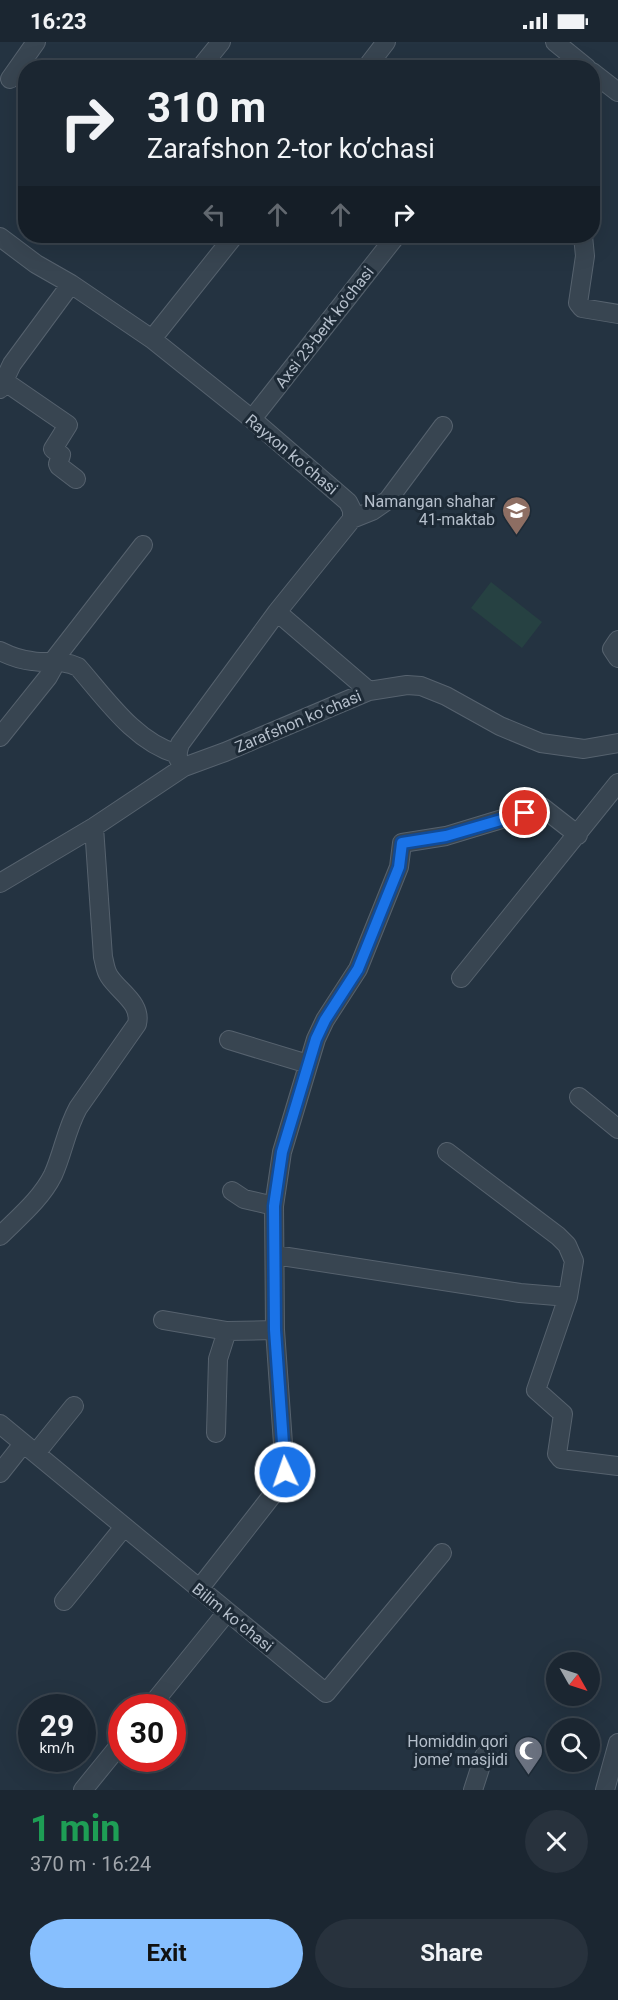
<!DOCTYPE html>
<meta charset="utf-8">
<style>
:root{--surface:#1b2631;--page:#28323d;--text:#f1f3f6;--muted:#a0a5ab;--line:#39434d;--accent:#87bffe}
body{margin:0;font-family:Roboto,sans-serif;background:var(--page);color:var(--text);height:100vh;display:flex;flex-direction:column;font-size:22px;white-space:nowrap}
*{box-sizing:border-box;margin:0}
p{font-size:20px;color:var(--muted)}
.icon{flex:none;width:33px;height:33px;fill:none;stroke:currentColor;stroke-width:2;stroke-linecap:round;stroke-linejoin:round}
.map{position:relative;height:1748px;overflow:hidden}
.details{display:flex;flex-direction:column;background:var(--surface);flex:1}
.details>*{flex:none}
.banner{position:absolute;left:18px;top:18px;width:582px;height:183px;border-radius:24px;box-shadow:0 6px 24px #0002,0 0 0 2px var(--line);background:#1b2631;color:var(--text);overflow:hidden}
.needle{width:39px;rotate:129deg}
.controls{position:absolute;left:546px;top:1610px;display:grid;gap:12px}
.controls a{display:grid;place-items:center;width:54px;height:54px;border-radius:50%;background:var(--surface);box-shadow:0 6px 24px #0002,0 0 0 2px var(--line);font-size:30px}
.speed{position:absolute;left:18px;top:1652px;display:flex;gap:12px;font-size:30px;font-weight:700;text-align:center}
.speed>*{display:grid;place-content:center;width:78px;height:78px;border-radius:50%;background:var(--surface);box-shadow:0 6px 24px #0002,0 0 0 2px var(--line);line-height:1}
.speed small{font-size:15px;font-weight:400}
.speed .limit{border:9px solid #d22;background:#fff;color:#111}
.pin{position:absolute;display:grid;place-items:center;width:51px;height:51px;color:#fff;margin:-26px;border:3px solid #fff;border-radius:50%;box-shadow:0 2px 6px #0007}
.me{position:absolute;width:66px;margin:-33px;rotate:357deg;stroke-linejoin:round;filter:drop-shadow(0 0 4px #0008)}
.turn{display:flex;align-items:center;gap:21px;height:126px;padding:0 30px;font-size:27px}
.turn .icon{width:78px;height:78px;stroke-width:2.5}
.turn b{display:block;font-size:42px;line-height:51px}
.lanes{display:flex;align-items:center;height:57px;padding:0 30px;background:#0003;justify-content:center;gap:30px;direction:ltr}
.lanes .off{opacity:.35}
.round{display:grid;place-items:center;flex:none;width:63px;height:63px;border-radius:32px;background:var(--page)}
.head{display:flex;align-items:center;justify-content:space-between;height:102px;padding:0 30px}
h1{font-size:36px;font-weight:700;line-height:45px;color:#1e9e55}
.action{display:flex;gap:12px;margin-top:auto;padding:12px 30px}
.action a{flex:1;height:69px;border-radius:36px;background:var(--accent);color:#111;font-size:24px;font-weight:700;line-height:69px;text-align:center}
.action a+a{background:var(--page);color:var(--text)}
.status{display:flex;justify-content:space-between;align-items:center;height:42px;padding:0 30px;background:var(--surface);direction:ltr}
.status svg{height:16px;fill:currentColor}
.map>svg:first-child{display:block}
.green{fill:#264142}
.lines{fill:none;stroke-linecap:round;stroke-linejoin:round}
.minor-casing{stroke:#56626e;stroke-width:20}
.minor{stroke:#384551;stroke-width:18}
.route-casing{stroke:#114b97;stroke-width:15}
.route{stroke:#1a73e8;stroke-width:10}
.labels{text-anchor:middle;stroke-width:6;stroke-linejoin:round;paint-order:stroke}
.street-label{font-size:16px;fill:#b5bfcb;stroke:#1d2a36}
.poi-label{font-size:16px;fill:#b5bfcb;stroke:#1d2a36;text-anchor:end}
</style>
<div class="status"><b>16:23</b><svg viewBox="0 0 49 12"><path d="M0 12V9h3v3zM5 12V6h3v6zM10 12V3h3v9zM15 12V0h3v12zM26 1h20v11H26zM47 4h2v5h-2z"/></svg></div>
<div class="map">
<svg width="618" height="1748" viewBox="0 0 618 1748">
<rect width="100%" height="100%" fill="#243341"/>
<path class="green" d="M491,540L542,580L522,606L471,566Z"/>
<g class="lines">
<defs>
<path id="minor" d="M555,0L587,26
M200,26L221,0
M366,26L386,0
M592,30L618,50
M10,37L36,0
M583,194L585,214L578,261L582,266L618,272
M0,195L36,222L71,242L152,297L252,377L348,460L352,468V477L277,570L180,702C177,712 176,717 184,725
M152,297L234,194
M4,339L68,383L53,407L61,413L58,422L59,424L76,437
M0,347L12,322L71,242
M252,377L396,194
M352,477L372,469L388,458L443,384
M277,570L369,649
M618,598L612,607L618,616
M0,609C10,614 20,618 32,619C49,622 61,617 78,625C106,657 135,700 177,712
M0,695L48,635L53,626V619L143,503
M0,841L94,785L184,725L225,710L369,649L407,643L421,644L446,654L500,684L541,701L584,707L618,701
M461,936L618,741
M229,998L308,1022
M579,1055L618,1087
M447,1110L558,1194L567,1203L574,1219L568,1255L536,1348L563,1372L557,1412L561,1417L618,1424
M232,1149L244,1157L274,1164
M0,1194C19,1175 41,1157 53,1133C63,1111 66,1088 78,1066L137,982C142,961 119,950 109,934C105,928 105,922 103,915L94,785
M275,1213L520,1251L568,1255
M163,1278L227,1289
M0,1382L326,1651L442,1511
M216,1391L218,1317L227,1289L275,1288
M36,1411L74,1364
M0,1431L23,1402
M199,1547L281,1442L285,1430L275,1288L274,1164L282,1110L316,997L325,978L358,927L399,825L402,801L446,794L542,765L578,793
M64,1559L124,1485
M150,1665L227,1570
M83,1748L122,1700
M473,1748L484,1714
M605,1748L618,1701"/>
</defs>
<use href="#minor" class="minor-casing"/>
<use href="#minor" class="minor"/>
</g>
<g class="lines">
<defs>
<path id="route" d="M285,1430L275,1288L274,1164L282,1110L316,997L325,978L358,927L399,825L402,801L446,794L525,771"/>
</defs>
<use href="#route" class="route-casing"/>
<use href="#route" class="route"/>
</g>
<defs>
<symbol id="school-pin" viewBox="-11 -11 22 30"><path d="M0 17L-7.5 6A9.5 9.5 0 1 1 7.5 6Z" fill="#8d6e63" stroke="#1d2a36"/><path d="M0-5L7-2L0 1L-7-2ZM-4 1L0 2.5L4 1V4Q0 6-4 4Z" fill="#fff"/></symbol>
<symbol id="mosque-pin" viewBox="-11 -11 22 30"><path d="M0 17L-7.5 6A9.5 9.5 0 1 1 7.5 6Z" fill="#6b7280" stroke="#1d2a36"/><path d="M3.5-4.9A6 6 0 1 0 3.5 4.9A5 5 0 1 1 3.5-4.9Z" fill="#fff"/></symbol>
</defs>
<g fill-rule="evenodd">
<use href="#school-pin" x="500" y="452" width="33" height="45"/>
<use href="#mosque-pin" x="512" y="1692" width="33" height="45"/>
</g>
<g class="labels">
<g class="street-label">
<text transform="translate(324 285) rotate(-52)" y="6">Аxsi 23-berk koʼchasi</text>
<text transform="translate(292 412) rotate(40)" y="6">Rayxon koʻchasi</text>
<text transform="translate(298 679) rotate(-23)" y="6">Zarafshon koʻchasi</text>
<text transform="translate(233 1575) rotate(39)" y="6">Bilim koʻchasi</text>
</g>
<g class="poi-label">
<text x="495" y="465">Namangan shahar<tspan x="495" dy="18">41-maktab</tspan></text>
<text x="508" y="1705">Homiddin qori<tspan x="508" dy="18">jome’ masjidi</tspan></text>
</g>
</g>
</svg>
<div class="controls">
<a><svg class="needle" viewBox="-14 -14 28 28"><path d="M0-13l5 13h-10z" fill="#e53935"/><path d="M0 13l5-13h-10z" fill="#a0a5ab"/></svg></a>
<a><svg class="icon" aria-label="search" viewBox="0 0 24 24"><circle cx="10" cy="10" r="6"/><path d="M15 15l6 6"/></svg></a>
</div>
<div class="speed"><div>29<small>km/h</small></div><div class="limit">30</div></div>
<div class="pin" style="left:525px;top:771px;background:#d93025"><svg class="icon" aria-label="arrive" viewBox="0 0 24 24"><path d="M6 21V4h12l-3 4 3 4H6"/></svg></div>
<svg class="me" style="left:285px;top:1430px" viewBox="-20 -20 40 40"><circle r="17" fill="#1a73e8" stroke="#fff" stroke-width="3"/><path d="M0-11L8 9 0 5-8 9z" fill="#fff"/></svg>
<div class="banner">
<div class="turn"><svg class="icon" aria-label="right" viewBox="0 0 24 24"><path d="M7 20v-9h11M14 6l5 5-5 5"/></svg><div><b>310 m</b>Zarafshon 2-tor koʼchasi</div></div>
<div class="lanes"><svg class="icon off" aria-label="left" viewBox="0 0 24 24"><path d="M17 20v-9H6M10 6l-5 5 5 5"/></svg><svg class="icon off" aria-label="ahead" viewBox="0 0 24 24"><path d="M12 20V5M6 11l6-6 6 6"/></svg><svg class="icon off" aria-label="ahead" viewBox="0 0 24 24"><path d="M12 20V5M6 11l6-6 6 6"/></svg><svg class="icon" aria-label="right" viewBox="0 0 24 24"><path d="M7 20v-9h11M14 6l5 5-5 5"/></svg></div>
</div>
</div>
<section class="details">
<div class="head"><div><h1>1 min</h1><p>370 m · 16:24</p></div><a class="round"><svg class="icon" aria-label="close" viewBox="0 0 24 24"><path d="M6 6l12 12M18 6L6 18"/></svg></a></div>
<div class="action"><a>Exit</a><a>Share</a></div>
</section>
